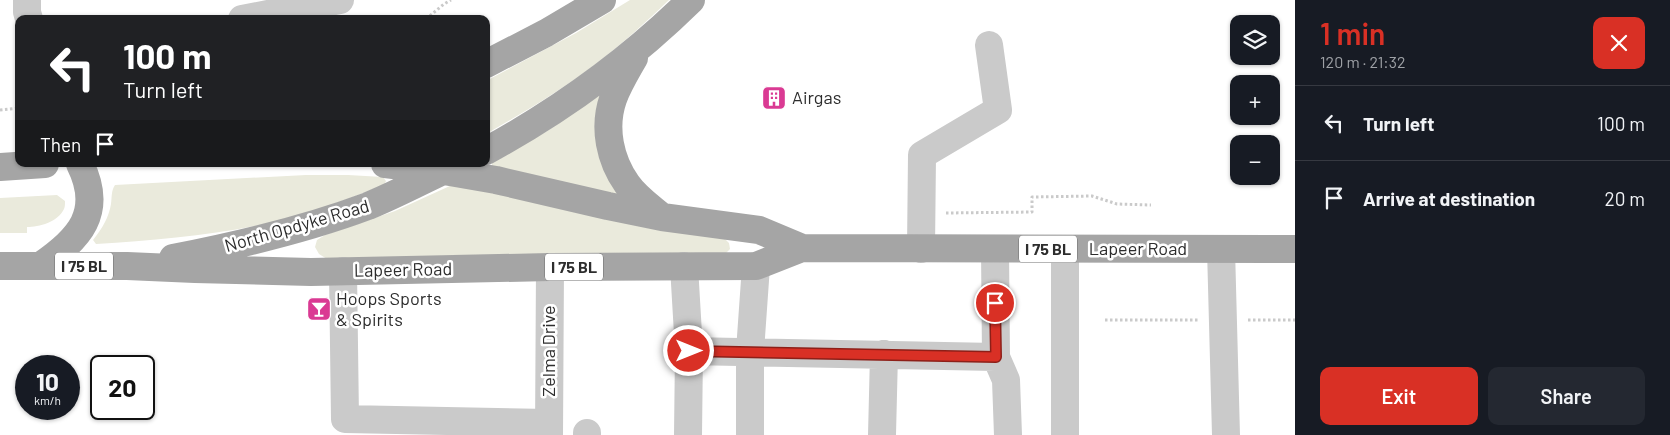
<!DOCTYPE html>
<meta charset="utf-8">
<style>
:root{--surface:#171b24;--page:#242831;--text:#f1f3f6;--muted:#9ea1a6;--line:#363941;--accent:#d93025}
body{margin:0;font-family:Barlow,sans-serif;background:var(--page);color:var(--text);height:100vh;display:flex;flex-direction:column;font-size:19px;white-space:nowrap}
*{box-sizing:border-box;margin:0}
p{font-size:16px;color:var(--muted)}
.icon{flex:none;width:28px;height:28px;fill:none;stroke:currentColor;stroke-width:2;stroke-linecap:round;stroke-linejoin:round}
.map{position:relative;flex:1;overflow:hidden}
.details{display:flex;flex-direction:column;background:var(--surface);width:375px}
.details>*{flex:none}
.guide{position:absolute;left:15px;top:15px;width:475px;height:152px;border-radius:10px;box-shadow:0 1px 4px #0004;background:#202124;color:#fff;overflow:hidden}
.tools{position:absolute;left:1230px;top:15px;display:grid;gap:10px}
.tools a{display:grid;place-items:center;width:50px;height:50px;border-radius:10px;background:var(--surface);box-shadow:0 1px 4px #0004;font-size:25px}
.speed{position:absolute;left:15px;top:355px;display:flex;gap:10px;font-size:25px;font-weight:700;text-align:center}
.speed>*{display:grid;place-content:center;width:65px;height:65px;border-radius:50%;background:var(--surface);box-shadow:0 1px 4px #0004;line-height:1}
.speed small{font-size:12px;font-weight:400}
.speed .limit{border:2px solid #111;border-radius:8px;background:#fff;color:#111}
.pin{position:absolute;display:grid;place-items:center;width:42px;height:42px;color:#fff;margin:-21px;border:2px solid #fff;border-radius:50%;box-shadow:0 1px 5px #0007}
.me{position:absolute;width:55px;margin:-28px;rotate:90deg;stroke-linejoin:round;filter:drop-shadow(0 0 4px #0008)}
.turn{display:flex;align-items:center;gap:18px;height:105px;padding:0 25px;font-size:22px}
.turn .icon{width:65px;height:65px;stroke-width:2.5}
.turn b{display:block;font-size:35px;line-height:42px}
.then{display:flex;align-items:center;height:48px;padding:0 25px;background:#0003;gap:10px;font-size:19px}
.round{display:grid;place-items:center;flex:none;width:52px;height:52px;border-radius:10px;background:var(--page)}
.headline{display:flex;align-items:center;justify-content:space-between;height:85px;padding:0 25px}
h1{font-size:30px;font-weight:600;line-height:38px;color:var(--accent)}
.button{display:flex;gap:10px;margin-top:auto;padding:10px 25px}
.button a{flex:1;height:58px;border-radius:10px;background:var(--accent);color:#fff;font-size:20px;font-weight:600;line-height:58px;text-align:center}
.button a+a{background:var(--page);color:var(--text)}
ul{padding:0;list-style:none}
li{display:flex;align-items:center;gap:15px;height:75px;padding:0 25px;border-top:1px solid var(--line)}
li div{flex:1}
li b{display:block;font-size:19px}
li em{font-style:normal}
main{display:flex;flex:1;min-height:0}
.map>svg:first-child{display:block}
.green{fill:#eaeadc}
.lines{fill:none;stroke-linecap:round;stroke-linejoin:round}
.path{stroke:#cacaca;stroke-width:3;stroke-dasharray:2.5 2.5;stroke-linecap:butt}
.minor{stroke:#cacaca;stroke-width:28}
.major{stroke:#a5a5a5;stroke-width:28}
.route-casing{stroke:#8d1f18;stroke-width:12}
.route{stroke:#d93025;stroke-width:9}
.labels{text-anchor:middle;stroke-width:5;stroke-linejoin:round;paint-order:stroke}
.shield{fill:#fff;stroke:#6c6c6c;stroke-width:1}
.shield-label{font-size:16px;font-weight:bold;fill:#2d2d2d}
.poi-label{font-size:18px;fill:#2d2d2d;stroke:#fff;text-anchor:start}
.street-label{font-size:18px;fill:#2d2d2d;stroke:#fff}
</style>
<main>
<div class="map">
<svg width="1295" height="435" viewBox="0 0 1295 435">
<rect width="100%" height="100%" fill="#fff"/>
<path class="green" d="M630,0H669C646,22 622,44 597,63C562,90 524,112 486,134V81L576,33Z
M604,92L618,195L492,166V163L547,131Z
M306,175H348L383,177L386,181L384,185C350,198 317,211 282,220C221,235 158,240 96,244L93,240C102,229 109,217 111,204C112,197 111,191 115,185Z
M452,185L724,238L729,243L730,249L725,254L327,259L319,254L315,247L317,240L325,235L395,211Z
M57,195L65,201C65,204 65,207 64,209C58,222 39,227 27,227V233H0V198Z"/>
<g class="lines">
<path class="path" d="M426,19L444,4L451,0
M0,110L19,108
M946,213L1032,212V197L1092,196L1117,204L1151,205
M1105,320H1199
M1248,320H1295"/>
<path class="minor" d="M27,0V12L29,19
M242,19L340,0
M921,249L922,155L998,110L989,45
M995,249L996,357L1006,380L1008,435
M1065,249V435
M1221,249L1226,435
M684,266L689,351L996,357
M343,271L345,419L549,423
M549,435L550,267
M587,435V433
M688,435L689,351
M750,435V351L756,266
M882,435L884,354"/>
<path class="major" d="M634,58C626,72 618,85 613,99C603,128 610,160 627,184C636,197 649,206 661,216
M486,64L546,33L602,0
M486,151C561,110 630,60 691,0
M385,164L444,171L496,180L608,206L662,217L759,230L802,248L1295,249
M0,167L45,164
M173,258C240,245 304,230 368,206C395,195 421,181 447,169
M0,266H127L195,269L311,272L550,267L756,266L802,248
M40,266C80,239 104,212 80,164"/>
</g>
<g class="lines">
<defs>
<path id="route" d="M689,351L996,357L995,303"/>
</defs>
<use href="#route" class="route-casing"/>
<use href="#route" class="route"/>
</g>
<defs>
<symbol id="building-square" viewBox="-11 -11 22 22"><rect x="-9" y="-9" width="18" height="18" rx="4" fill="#da3a93" stroke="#fff"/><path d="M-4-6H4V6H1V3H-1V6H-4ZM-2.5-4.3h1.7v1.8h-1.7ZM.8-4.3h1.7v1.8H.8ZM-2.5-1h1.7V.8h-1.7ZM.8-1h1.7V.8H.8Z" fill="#fff"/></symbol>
<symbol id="bar-square" viewBox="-11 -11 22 22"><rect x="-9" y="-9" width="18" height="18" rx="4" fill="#da3a93" stroke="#fff"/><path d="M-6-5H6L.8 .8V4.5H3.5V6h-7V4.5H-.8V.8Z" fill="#fff"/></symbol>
</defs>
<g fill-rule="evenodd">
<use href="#building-square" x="760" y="84" width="28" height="28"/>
<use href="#bar-square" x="305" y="295" width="28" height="28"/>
</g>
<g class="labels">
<g class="shield">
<rect x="1019" y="235.5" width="58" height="27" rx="4"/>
<rect x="55" y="252.5" width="58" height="27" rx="4"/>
<rect x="545" y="253.5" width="58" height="27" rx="4"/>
</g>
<g class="shield-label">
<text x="1048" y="255">I 75 BL</text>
<text x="84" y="272">I 75 BL</text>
<text x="574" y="273">I 75 BL</text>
</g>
<g class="poi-label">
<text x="792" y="104">Airgas</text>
<text x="336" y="305">Hoops Sports<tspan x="336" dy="21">&amp; Spirits</tspan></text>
</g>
<g class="street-label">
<text transform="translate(297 226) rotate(-16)" y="6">North Opdyke Road</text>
<text x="1138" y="255">Lapeer Road</text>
<text transform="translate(403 270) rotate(-1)" y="6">Lapeer Road</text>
<text transform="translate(549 351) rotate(-90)" y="6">Zelma Drive</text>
</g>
</g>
</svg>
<div class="tools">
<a><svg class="icon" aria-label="layers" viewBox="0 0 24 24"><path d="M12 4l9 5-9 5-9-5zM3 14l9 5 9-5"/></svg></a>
<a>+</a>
<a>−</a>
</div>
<div class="speed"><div>10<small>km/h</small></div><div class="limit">20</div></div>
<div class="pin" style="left:995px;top:303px;background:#d93025"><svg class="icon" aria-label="arrive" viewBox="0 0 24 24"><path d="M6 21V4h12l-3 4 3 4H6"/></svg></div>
<svg class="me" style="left:689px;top:351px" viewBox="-20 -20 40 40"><circle r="17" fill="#d93025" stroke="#fff" stroke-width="3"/><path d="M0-11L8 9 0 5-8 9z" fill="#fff"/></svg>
<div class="guide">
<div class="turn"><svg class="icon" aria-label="left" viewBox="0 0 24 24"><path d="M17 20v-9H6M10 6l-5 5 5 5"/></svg><div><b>100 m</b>Turn left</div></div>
<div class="then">Then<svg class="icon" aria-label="arrive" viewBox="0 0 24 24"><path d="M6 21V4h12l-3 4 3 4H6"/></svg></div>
</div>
</div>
<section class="details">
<div class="headline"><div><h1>1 min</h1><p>120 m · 21:32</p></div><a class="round" style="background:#d93025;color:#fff"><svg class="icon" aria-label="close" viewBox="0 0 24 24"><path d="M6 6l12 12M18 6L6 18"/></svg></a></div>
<ul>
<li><svg class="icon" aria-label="left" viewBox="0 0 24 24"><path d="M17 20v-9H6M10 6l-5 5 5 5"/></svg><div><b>Turn left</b></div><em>100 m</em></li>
<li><svg class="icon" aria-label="arrive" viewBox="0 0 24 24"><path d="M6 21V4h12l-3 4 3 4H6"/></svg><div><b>Arrive at destination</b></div><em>20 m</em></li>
</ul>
<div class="button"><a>Exit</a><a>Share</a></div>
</section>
</main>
